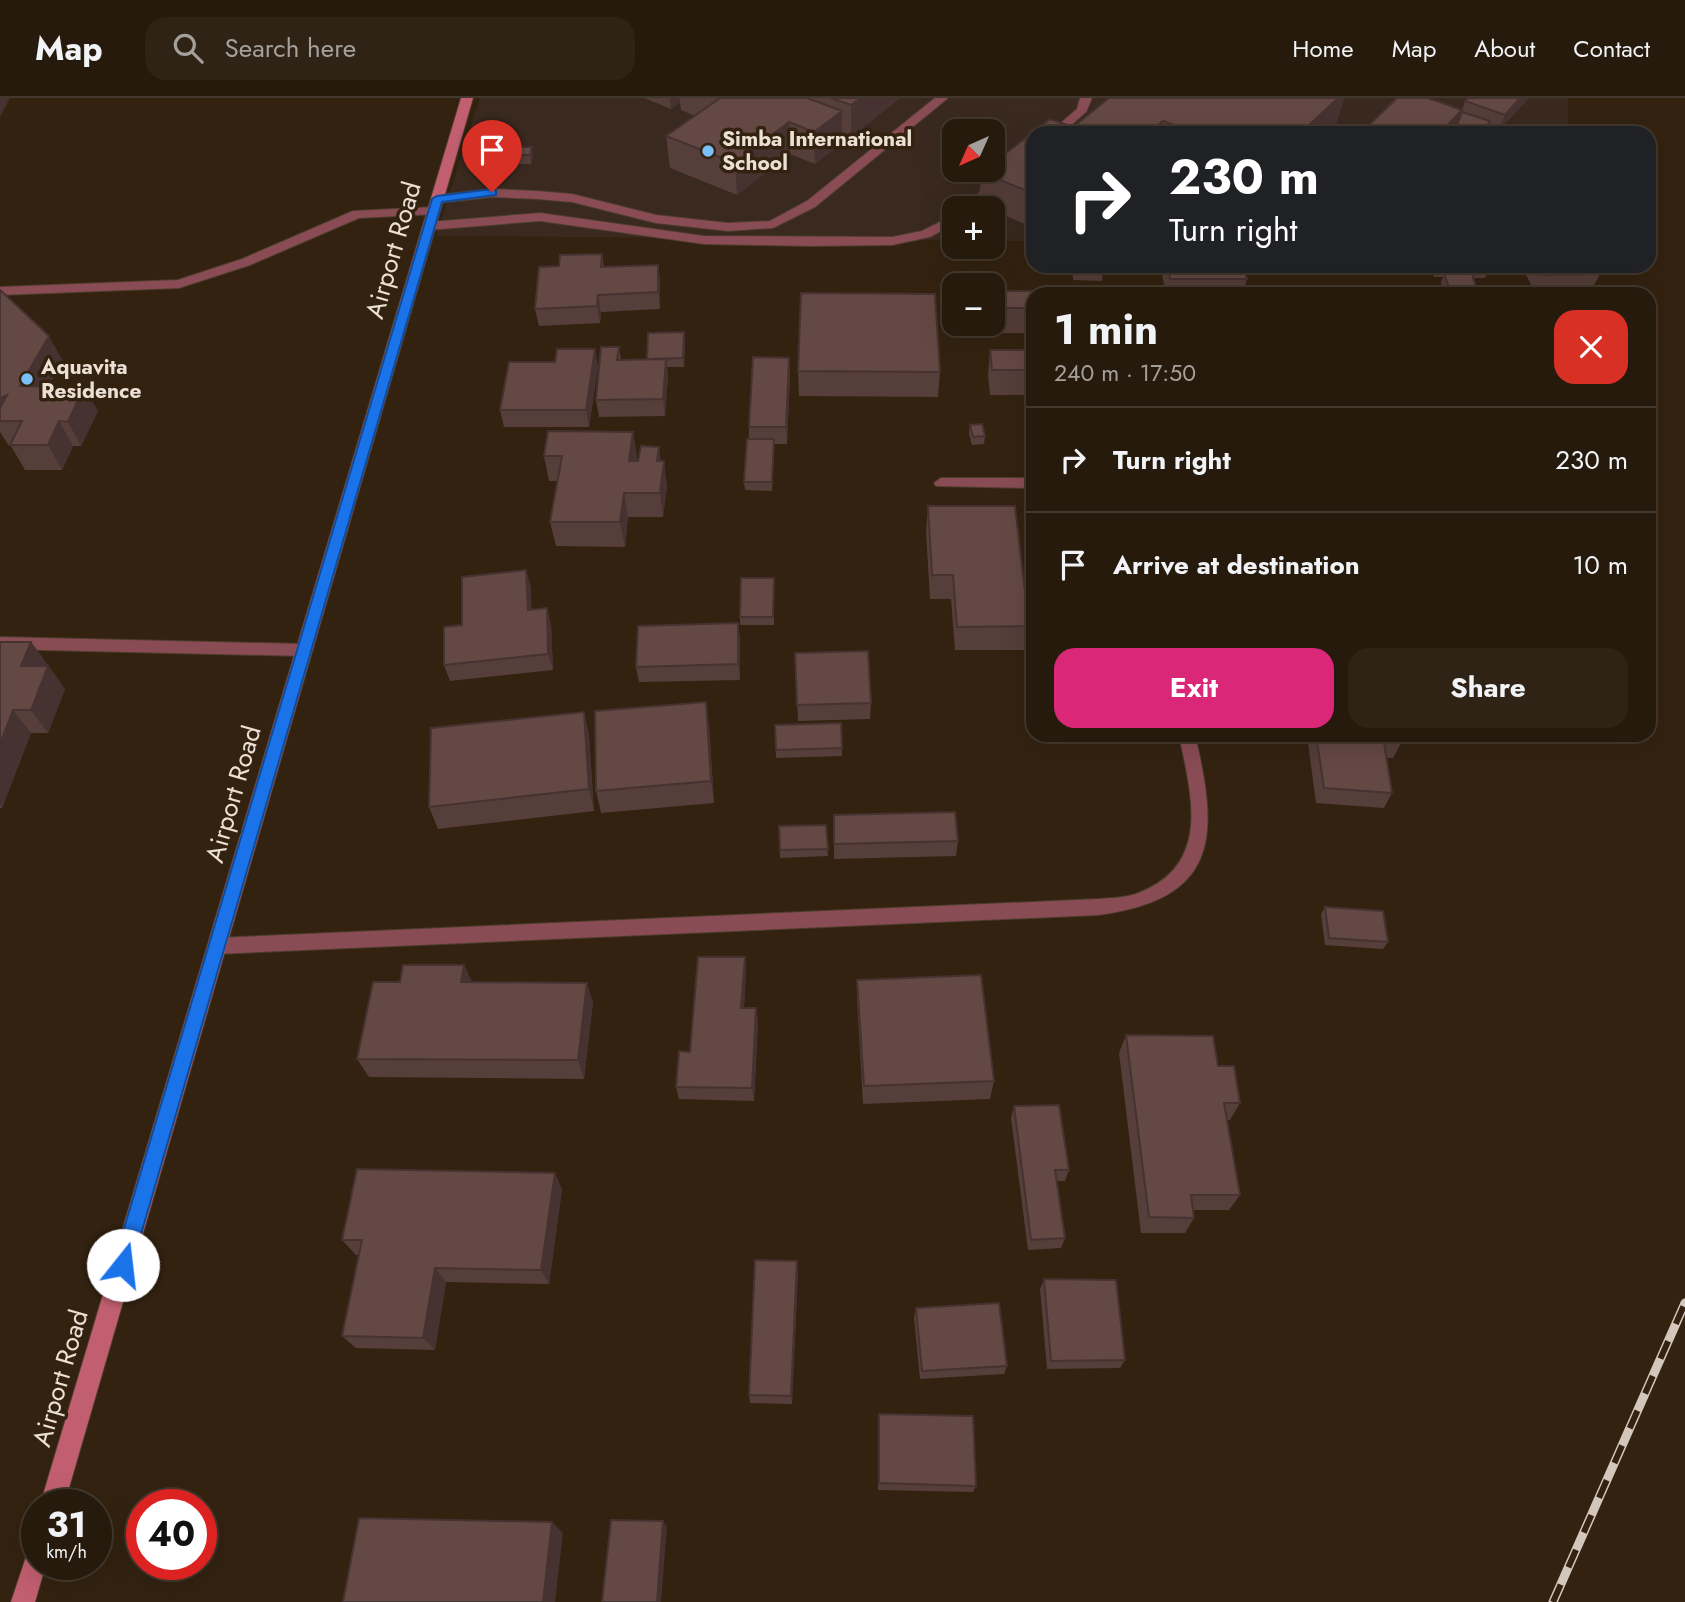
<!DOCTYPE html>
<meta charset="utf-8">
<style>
:root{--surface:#261a0c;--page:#2e2315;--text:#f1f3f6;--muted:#a4a19d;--line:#42382d;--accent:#db2777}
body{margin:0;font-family:Jost,sans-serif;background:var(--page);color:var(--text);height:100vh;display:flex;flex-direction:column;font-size:26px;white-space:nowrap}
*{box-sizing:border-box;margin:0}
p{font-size:23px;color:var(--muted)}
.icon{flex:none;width:38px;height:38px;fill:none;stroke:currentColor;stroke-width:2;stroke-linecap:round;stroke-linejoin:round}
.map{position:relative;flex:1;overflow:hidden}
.details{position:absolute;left:1026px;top:189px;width:630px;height:455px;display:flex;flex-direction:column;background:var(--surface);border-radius:21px;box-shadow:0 7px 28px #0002,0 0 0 2px var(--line)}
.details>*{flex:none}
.top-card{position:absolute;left:1026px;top:28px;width:630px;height:147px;border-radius:21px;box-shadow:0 7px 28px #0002,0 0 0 2px var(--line);background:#202124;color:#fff;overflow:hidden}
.needle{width:46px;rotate:225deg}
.buttons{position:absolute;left:942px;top:21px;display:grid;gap:14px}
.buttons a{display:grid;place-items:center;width:63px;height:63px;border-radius:14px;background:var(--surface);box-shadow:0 7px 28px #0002,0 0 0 2px var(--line);font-size:35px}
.speed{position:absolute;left:21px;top:1391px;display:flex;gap:14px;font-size:35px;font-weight:700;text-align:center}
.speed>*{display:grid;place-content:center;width:91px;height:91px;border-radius:50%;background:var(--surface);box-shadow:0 7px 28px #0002,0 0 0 2px var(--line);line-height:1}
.speed small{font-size:18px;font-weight:400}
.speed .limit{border:10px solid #d22;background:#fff;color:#111}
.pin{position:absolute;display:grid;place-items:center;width:60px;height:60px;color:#fff;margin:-72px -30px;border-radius:50% 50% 50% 0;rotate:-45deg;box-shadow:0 0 7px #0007}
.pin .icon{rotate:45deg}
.me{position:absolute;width:77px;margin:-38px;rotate:16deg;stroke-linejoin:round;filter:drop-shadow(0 0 5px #0008)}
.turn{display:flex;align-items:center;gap:24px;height:147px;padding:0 28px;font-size:32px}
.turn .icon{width:91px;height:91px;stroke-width:2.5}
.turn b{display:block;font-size:49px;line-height:60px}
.round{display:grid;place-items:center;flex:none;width:74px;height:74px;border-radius:21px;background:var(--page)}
.head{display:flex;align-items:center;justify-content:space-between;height:119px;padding:0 28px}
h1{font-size:42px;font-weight:700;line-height:52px}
.cta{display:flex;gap:14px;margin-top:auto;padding:14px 28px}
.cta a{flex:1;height:80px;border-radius:21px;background:var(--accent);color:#fff;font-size:28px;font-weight:700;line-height:80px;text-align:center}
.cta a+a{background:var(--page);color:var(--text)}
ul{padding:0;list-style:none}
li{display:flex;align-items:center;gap:21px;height:105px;padding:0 28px;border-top:2px solid var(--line)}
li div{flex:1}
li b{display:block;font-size:26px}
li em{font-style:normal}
header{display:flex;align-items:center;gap:42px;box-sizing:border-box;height:98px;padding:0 35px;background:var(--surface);border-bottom:2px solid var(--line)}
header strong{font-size:33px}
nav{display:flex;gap:38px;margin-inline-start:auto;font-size:24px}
.search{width:490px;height:63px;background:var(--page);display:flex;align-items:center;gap:18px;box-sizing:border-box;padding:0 24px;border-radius:21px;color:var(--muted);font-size:26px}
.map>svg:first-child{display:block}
.education{fill:#3a291f;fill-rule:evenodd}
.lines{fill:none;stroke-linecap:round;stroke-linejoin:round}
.lane-casing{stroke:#4d3d2c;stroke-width:2}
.street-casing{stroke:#4d3d2c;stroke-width:2}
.secondary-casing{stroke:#4d3d2c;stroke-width:2}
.lane{fill:#894c55;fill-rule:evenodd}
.street{fill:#894c55;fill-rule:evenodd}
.secondary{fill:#c15f70;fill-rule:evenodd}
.rail-casing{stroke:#d3c6ba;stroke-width:9}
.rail{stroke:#332210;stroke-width:6;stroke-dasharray:19;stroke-linecap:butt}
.wall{fill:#563e3a}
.shaded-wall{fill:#463230}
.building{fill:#644844;stroke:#463230;stroke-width:2}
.route{fill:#1a73e8;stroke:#114b97;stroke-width:2}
.poi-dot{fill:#79bff8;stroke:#332210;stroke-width:2.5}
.labels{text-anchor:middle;stroke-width:7;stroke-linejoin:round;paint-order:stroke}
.far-poi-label{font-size:21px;font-weight:bold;fill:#ece0d5;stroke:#332210;text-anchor:start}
.street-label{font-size:26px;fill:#ece0d5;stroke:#332210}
</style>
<header>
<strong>Map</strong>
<div class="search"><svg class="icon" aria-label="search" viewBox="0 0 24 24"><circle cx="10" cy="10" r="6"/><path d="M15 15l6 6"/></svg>Search here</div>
<nav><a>Home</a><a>Map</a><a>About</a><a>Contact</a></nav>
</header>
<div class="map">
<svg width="1685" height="1504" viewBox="0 0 1685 1504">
<rect width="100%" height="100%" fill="#332210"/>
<path class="education" d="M480,0H1568V35H1032V143H992V110H954V142L436,138ZM954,33H992V72H954Z"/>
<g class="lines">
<defs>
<path id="lane" d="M935,0H948L815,109L773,130L728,133L656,125L572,104L537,101L493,99L437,105L431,101L437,97L493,91L537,93L572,96L656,117L728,125L770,123L807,103Z
M1080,0H1092L1086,14L1062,35H1049L1077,11Z
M1032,52V61L974,110H961Z
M540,115L704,138L892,139L922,133L954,117V126L930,139L892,147L809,148L704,146L540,123L429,132L423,128L429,124Z"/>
<path id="street" d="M434,109L440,113L438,116L359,120L250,167L179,190L0,197V189L178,182L242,161L353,113Z
M941,380H1032V390L936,388L934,385Z
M0,539L304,546L312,552L304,558L0,551Z
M1179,637H1195C1219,739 1219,801 1098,817L217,856L211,854L208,848L211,842L217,840L1098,801C1110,800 1124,800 1136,796C1212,768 1192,699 1179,637Z"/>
<path id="secondary" d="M461,0H473L64,1407H40Z
M37,1446V1466H46L35,1504H11L29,1450Z"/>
</defs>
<use href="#lane" class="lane-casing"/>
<use href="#street" class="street-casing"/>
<use href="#secondary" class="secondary-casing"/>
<use href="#lane" class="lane"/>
<use href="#street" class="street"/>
<use href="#secondary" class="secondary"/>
<defs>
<path id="rail" d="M1553,1504L1685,1205"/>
</defs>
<use href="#rail" class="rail-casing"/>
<use href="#rail" class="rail"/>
</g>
<path class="wall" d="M644,0H900L851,39L842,36V45L815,66L790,56L737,97L670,70L666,38L695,18L681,12L680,4L671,11Z
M1109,0H1344L1337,24L1325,35H1032V129L992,112V110H989L979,106L981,74L984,72H992V66L1050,21L1073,29Z
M1468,0H1529L1498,33L1487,30L1486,33L1491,35H1361L1462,12L1465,3Z
M505,57L533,58L531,66H507Z
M602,156L604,169L658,167L660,184V211L601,214L600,225L539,228L535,211L559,168Z
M1072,168H1103V174L1102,183L1073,182Z
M1162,168H1243L1247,181L1242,196H1166L1161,172Z
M1430,168H1488L1489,172L1485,180H1473L1476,189L1473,196H1445L1441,185L1443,179H1434Z
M1524,168H1595L1600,176L1591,193L1535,194L1523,171Z
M0,192L63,263L48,288L98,313L81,348H73L62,372H25L11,348H9L0,334Z
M992,193L1032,196V297H990L988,277L990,252H1029L1027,235H987L986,226H992Z
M684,234L685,242L684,269H667L668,278L665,318L599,319L596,302L619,249L621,262L647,261Z
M789,260L790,277L787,346H774L772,393L745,392L744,384L749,341V329Z
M598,268L589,329H504L500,312Z
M798,273L940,274L938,299L799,298Z
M970,327L985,338L984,346L972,347L969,336Z
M633,334L637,359L636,363H661L667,388L663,419H628L625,449L556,448L550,424L558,383H549L544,358Z
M928,408L1029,528L1026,552H955L951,501H930L926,433Z
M774,480V527H740V519Z
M531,489V511L551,526L553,572L450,583L444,567L462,527Z
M738,525L740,542V582L639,584L636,569Z
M0,544H31L65,591L48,635H31L2,710H0Z
M795,555L871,605L870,621L798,623Z
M584,614L589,637L594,713L438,731L429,709Z
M841,625L842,658L776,660L775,627Z
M709,627L714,705L601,715L596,693Z
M1307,637H1400L1401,645L1393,660H1386L1392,695L1384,710L1316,705Z
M834,717L958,743L956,758L834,761Z
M826,727L828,758L780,760L779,728Z
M1325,809L1388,844L1383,851L1325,847L1321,816Z
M745,859L746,873L744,910H756L758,923L754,1003L679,1001L676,989L690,954Z
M464,867L472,884L593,904L584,981L369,979L357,961L400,884Z
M857,882L994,983L990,1001L863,1006L857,901Z
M1126,937L1218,968L1240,1005L1230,1022H1227L1240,1097L1229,1112H1193L1194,1120L1185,1135H1141L1119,955Z
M1014,1008L1069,1072L1065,1083H1057L1065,1140L1061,1150L1028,1152L1011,1020Z
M562,1091L549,1186L446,1184L435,1252L356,1250L342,1238L359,1157H356L342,1142Z
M797,1163L798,1173L792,1306L750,1305L749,1297Z
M1044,1181L1125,1262L1120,1270L1047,1271L1040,1191Z
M916,1210L1007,1268L1004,1276L920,1281L914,1219Z
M879,1316L976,1388L973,1394L878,1392Z"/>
<path class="shaded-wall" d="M0,0H10L0,19Z
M670,0H680V4L671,11Z
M861,0H900L851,39V7Z
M1338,0H1344L1337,24L1325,35H1305L1307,29Z
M1520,0H1529L1498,33L1505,17Z
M1462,12L1454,35H1440Z
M842,13V45L815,66L814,34Z
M1163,23L1160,35H1148Z
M789,24L790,56L737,97L735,65Z
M532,49L533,58L531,66L530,57Z
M658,167L660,184V211L658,194Z
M598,197L601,214L600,225L597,208Z
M684,234L685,242L684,269L683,260Z
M49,238L63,263L34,313L20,288Z
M595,251L598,268L589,329L586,312Z
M789,260L790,277L787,346L786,329Z
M666,261L668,278L665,318L663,301Z
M84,289L98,313L81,348L68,324Z
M7,297L0,323V300Z
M59,323L73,348L62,372L48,347Z
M633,334L637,359L633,388L629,363Z
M659,349L662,373L657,363Z
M664,363L667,388L663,419L660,395Z
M624,395L628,419L625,449L620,424Z
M526,472L531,489L532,528L528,512Z
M547,510L551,526L553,572L548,556Z
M738,525L740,542V582L738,566Z
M31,544L48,567L38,592L21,568Z
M48,568L65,591L48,635L31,612Z
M706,604L709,627L714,705L711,683Z
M13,612L31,635L2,710L0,707V646Z
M584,614L589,637L594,713L589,691Z
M745,859L746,873L743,923L741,910Z
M464,867L473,886L461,884Z
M587,885L593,904L584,981L578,962Z
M756,910L758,923L754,1003L752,990Z
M555,1075L562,1091L549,1186L541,1172Z
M797,1163L798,1173L792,1306L791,1298Z
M435,1170L446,1184L435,1252L423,1240Z
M663,1423L667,1429L661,1504H657Z
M552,1424L563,1435L555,1504H543Z"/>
<path class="building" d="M720,0H807L842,13L814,34L789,24L735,65L666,38Z
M831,0H861L851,7Z
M1109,0H1338L1307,29L1322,35H1196L1163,23L1148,35H1032V95L981,74L984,72H992V66L1050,21L1073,29Z
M1397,0H1428L1462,12L1440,35H1361Z
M1468,0H1520L1505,17L1465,3Z
M1462,14L1490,23L1483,32L1491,35H1474L1456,30Z
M1465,32L1474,35H1461Z
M507,49H532L530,57H505Z
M602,156L601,169L658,167V194L598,197L597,208L535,211L539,169L559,168L560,157Z
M1074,168H1103V174L1075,173Z
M1168,168H1243L1247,181H1170Z
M1437,168H1488L1489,172L1437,170Z
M1538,168H1595L1600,176L1543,177Z
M1444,176H1472L1476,189H1449Z
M0,192L49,238L20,288L84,289L68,324L59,323L48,347H10L22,323H0V310L7,297L0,300Z
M992,193H1097V196H1032V229L1030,210H992Z
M801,195L935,196L940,274L798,273Z
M684,234L683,260L647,261L648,235Z
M601,249H619L617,262L666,261L663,301L596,302Z
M557,251H595L586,312H500L509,264H555Z
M990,252H1032V272H992Z
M753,259L789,260L786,329H749Z
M982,326L985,338L973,339L970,327Z
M548,333L633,334L629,363H638L641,348L659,349L657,363H664L660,395H624L620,424H550L562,358H544Z
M747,341H774L772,384H744Z
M928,408H1015L1029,528L957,529L953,477H932Z
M526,472L528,512L547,510L548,556L444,567V529L462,527V479Z
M741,480H774L773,519H740Z
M738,525V566L636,569L638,528Z
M0,544H31L21,568H48L31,612H13L0,646Z
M868,553L871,605L797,607L795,555Z
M706,604L711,683L596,693L595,613Z
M584,614L589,691L429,709L431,630Z
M841,625L842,650L776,652L775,627Z
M1316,637H1400L1401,645L1384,644L1392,695L1324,690Z
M955,714L958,743L834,746V717Z
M826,727L828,751L780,752L779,728Z
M1325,809L1383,813L1388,844L1329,840Z
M698,859H745L741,910H756L752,990L676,989L679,953L690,954Z
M403,867H464L461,884L587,885L578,962L357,961L373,884H400Z
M981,877L994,983L864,988L857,882Z
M1126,937L1213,938L1218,968H1234L1240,1005H1224L1240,1097H1191L1194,1120L1149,1119Z
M1059,1007L1069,1072H1055L1065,1140L1031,1142L1014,1008Z
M357,1071L555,1075L541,1172L435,1170L423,1240L342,1238L362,1142H342Z
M755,1162L797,1163L791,1298L749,1297Z
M1044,1181L1116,1182L1125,1262L1051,1263Z
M999,1205L1007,1268L922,1273L916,1210Z
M879,1316L973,1318L976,1388L879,1385Z
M359,1420L552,1424L543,1504H343Z
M611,1422L663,1423L657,1504H602Z"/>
<path class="route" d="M492,91L496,92V97L442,104L132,1167L129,1174L123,1177L116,1174L113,1167L432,101L437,98Z"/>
<g class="poi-dot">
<circle cx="708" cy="53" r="7"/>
<circle cx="27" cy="281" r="7"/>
</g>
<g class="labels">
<g class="far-poi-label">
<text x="722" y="48">Simba International<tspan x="722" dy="24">School</tspan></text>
<text x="41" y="276">Aquavita<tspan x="41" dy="24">Residence</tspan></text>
</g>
<g class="street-label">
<text transform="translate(393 152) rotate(-74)" y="9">Airport Road</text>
<text transform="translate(233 696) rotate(-74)" y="9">Airport Road</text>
<text transform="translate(60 1280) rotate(-74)" y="9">Airport Road</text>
</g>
</g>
</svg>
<div class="buttons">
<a><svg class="needle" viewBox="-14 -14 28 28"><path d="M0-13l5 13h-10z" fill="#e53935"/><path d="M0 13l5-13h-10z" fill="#a4a19d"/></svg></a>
<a>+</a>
<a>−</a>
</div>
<div class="speed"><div>31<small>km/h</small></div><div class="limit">40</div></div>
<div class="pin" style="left:492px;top:94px;background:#d93025"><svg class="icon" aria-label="arrive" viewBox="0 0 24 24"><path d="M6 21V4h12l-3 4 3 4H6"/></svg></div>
<svg class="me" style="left:123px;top:1167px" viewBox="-20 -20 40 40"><circle r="19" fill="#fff"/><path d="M0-13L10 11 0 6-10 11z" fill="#1a73e8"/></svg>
<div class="top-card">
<div class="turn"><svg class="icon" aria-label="right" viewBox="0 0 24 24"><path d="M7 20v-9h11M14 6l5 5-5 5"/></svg><div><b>230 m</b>Turn right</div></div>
</div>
<section class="details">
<div class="head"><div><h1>1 min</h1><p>240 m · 17:50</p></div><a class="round" style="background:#d93025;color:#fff"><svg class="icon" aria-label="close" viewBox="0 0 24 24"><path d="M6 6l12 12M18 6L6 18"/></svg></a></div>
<ul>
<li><svg class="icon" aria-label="right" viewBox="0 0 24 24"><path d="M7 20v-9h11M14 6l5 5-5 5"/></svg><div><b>Turn right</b></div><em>230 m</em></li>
<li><svg class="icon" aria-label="arrive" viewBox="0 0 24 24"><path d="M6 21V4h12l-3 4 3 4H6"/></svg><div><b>Arrive at destination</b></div><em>10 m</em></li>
</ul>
<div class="cta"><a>Exit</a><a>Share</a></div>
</section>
</div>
